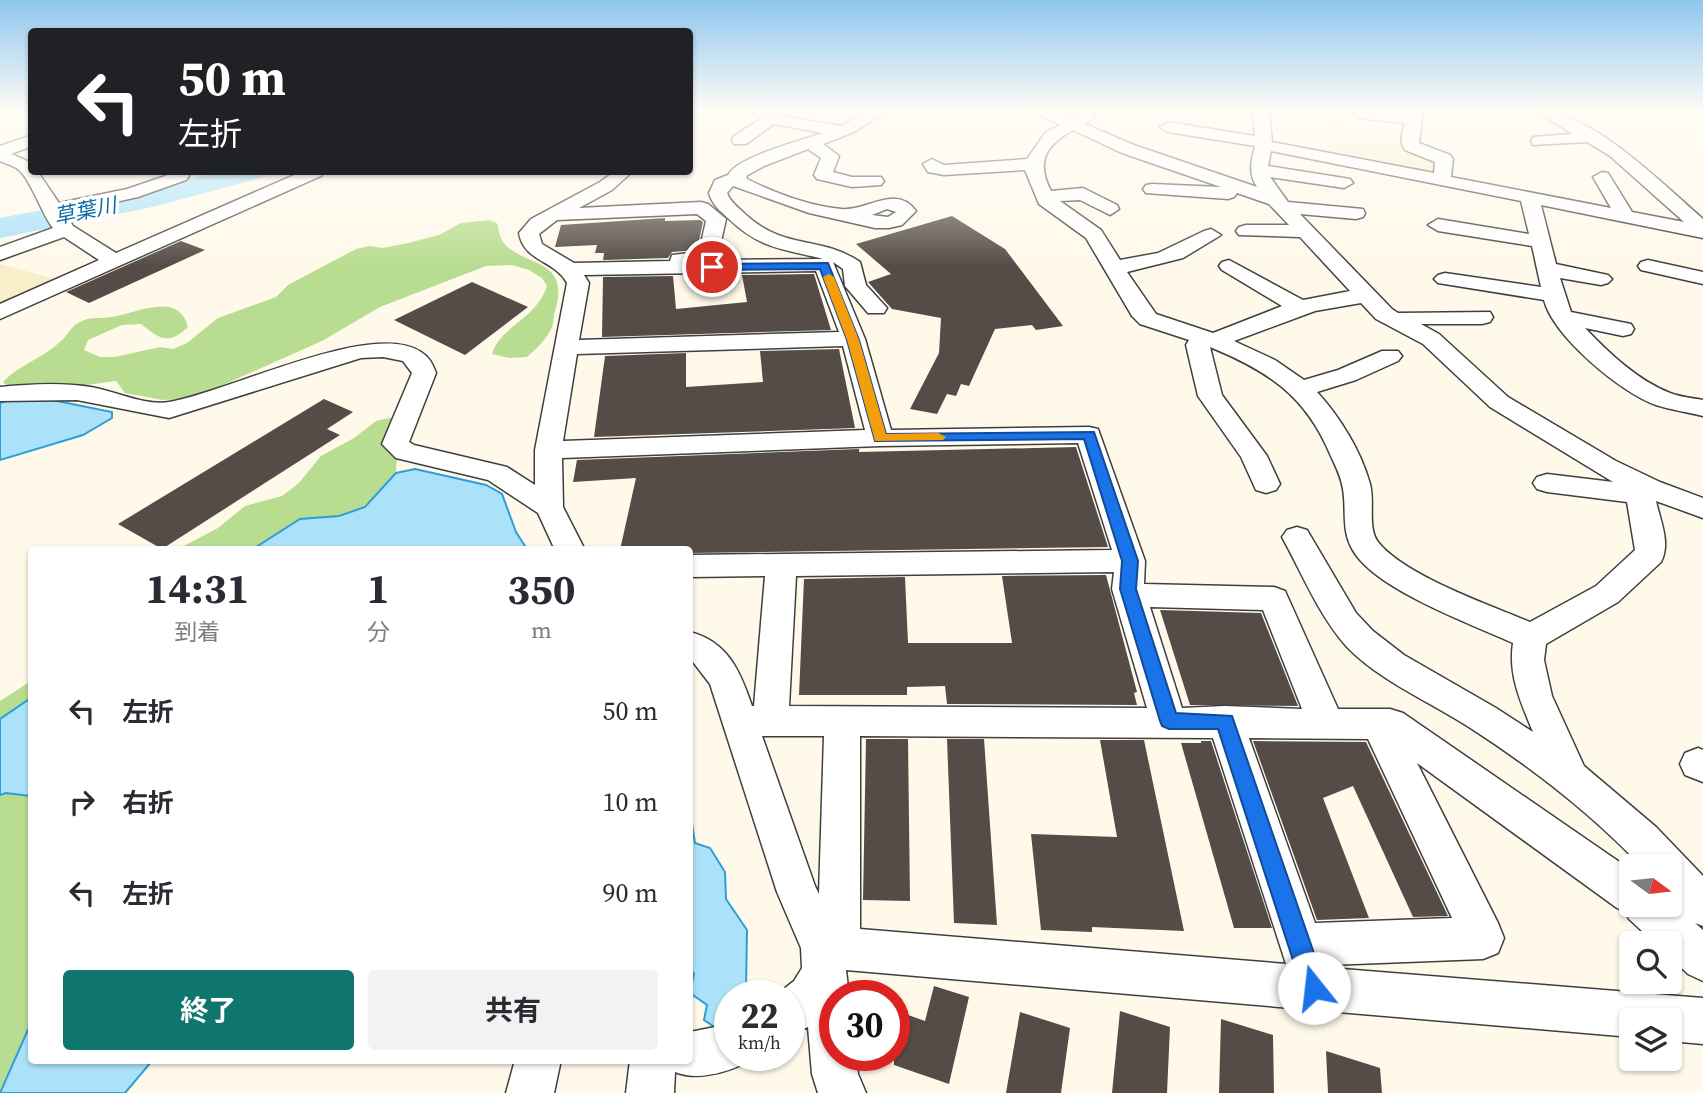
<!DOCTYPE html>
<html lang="ja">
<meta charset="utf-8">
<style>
:root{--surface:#fff;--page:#f2f2f3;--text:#2b2b33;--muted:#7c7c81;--accent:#0f766e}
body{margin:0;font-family:"Source Serif 4","Noto Sans JP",serif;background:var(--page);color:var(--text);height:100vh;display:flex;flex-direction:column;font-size:26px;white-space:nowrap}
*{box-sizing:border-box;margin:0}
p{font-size:23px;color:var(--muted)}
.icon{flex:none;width:38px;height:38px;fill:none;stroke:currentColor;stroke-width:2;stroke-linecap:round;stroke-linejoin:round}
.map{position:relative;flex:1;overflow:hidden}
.drawer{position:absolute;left:28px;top:546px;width:665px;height:518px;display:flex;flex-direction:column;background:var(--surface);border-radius:7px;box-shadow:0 2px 5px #0004}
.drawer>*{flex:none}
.hud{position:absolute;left:28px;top:28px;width:665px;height:147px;border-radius:7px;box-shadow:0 2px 5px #0004;background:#202124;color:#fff;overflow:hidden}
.needle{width:46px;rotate:105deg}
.controls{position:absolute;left:1619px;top:854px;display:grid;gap:14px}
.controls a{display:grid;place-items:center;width:63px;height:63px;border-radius:7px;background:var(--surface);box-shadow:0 2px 5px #0004;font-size:35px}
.speed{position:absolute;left:714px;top:980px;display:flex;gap:14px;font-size:35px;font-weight:700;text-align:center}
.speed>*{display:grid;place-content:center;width:91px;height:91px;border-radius:50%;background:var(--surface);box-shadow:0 2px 5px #0004;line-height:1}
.speed small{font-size:18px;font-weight:400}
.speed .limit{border:10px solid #d22;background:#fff;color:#111}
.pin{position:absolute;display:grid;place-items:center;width:60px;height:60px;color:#fff;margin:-30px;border:4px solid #fff;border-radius:50%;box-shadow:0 2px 7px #0007}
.me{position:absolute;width:77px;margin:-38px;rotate:344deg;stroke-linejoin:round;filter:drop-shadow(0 0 5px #0008)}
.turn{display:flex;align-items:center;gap:24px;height:147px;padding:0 35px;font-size:32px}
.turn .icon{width:91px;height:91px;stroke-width:2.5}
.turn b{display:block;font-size:49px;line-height:60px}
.eta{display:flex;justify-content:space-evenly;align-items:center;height:119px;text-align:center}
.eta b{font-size:42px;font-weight:700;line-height:49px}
.cta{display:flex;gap:14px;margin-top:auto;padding:14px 35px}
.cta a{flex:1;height:80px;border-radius:7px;background:var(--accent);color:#fff;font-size:28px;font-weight:700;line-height:80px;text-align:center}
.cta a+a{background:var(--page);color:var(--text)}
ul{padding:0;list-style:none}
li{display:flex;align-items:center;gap:21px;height:91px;padding:0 35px}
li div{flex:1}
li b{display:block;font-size:26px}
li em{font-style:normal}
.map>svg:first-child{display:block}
.farmland{fill:#f7efc9}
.forest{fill:#b8dd90}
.water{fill:#abe2fa;stroke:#2d9fd6;stroke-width:2}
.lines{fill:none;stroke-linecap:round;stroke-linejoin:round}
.river{fill:#abe2fa;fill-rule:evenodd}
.building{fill:#554c47}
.street-casing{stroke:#3f3f3f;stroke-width:3}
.street{fill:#fff;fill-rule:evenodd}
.route{fill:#1a73e8;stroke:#114b97;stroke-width:2}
.slow{fill:#f59e0b}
.labels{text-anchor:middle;stroke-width:7;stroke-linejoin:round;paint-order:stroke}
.far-water-label{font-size:21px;font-style:italic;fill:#0e6da4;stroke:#fff}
</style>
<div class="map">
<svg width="1703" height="1093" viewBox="0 0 1703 1093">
<rect width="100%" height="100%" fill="#fff9ea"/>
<path class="farmland" d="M1326,122L1403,135L1437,159L1436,177L1341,157L1323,141L1327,136Z
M0,264L63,281L0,308Z"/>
<path class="forest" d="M490,220L498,224C499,273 575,246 555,311C553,316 554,323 552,327C547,339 536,349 527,357L510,358L492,354C500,326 536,320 547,286L542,278L529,270L512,265L486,266L380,307L322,341L214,389L184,399L163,400L125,393L116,381L79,386H7L3,382C19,365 43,358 61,341C68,335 71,326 80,322C90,316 101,319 112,317C136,314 178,290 188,327C167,347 158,337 141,324L122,325L88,340L84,350L100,357H115L160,347L173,349L187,343L218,318L276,297L288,285L356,249L369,246L383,248L408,243L439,235L461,223Z
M399,416L396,473L365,507L340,516L300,519L253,549L176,550L218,528L245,506L282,496L299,483L321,456L354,438L376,421Z
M31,681V698L0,719V701Z
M6,793L31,796L32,1023L0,1090V795Z"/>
<path class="water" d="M37,397L112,412V418L83,435L0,460V403L17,398Z
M415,469L486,485L502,494L516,532L527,549H253L300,519L339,516L365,507L396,473Z
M31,698V796L6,793L0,795V719Z
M690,811L695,843L710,848L725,872L726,899L747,930L746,989L742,996H730V1014L716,1028L704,1020L707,1005L690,993L694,974L690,968Z
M31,1023L32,1060L152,1061L125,1093H0Z"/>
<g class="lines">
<path class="river" d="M219,172H266L261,178L152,207L0,238V218L150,189Z"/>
</g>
<path class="building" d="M952,216L1005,249L1063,326L1036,330L1032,325L995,329L969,386L961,384L956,396L947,394L937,414L910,409L939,353L941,318L892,309L868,282L891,274L856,244Z
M665,218V221L700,220L703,222L697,250L672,252L668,258L603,260L604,253H595L597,245L555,247L561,225Z
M181,241L205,250L89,303L66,292Z
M814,274L831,330L602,337L603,277L673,276L676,309L747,302L742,275Z
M472,282L528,307L465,355L394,320Z
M839,349L855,428L594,437L605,356L686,353V387L763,382L760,351Z
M324,399L353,412L327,429L340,435L162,549L118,524Z
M1076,447L1108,547L690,553V550H620L636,478L573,482L577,460L859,449V452Z
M1106,575L1137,692L1134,693L1137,705L947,704L945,686L907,687V695H799L804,579L905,577L908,643H1012L1002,576Z
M1160,610L1261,613L1298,706L1190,705Z
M866,739H908L910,901L863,900Z
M947,739H984L997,925L954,923Z
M1100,740H1144L1184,931L1092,927V932L1041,930L1031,834L1117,837Z
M1201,741H1211L1272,928H1234L1181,743H1201Z
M1253,741L1366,742L1448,916L1413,917L1353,786L1323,798L1369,918L1317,920Z
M934,986L969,997L949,1084L894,1065V1010L925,1021Z
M1120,1011L1170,1027L1167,1093H1112Z
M1020,1012L1070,1028L1061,1093H1006Z
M1221,1019L1273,1035L1274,1093H1219Z
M1326,1051L1380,1068L1382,1093H1328Z"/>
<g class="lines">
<defs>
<path id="street" d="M864,113H883L854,132L823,144L839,156L833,172L852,177H881L884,181L881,185L852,187L817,179L814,175L821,158L808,149L764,166L746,176L747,179C774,193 810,206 841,209C866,212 896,183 916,211L902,225L889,228H875L809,213L733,186L727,193C730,202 738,207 745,214C785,251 820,235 860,262L866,285L887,308L884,313H868L845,286L843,269L833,262L865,339L891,430L1089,427L1098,429L1145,561L1144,584L1274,587L1285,591L1338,709H1390L1403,713L1631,870V905H1670V900L1677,907L1670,898V866H1641C1591,813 1532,768 1472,729C1431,702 1381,682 1347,647C1319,616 1302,573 1282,537L1287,530L1297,527L1307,530L1356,613L1373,631L1404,655L1496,708L1533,732C1521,703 1508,675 1513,643C1471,624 1383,592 1356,555C1340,533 1347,513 1343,489C1341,476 1335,465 1330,454C1305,395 1268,371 1210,347L1222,395L1267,456L1280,484L1276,490L1266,493L1256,490L1241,457L1198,396L1186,345L1189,340L1140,324L1132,316L1086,238L1039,204L1025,170L944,175L928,172L923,164L932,159L944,165L1027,159L1046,132L1060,125L1041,116L1039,113H1059L1072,118L1082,113H1093L1096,116L1085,124L1134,145L1257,187C1248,174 1251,160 1255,146L1168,132L1160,127L1168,122L1255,136L1253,113H1269L1272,142L1434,173L1435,162L1405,150C1399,141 1402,133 1405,123L1359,118L1351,113H1423L1419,143L1450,155L1453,159L1451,177L1611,208L1593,177L1602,172L1608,173L1632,212L1684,222L1610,156L1587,142L1533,145L1531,141L1533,137L1572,134L1540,113C1589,109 1666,187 1703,219V238L1541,205L1556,264L1608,275L1612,279L1608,283L1601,285L1560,278L1571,312L1631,324L1634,329L1631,334L1623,336L1585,328C1609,353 1637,380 1670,393C1680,397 1692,398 1703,400V416C1687,412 1671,410 1656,405C1621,393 1553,336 1544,300L1438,283L1434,279L1438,275L1445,273L1541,287L1532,246L1438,231L1428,225L1438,219L1529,234L1521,201L1271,151L1268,166L1350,179L1353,183L1344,188L1270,177L1288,202L1363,209L1365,213L1363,217L1356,219L1300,214L1392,309L1398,313L1490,312L1493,317L1490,322L1482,324H1421L1439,334L1508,397L1616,461L1660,482L1703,498V518L1656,501C1660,520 1671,543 1661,562L1618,602L1546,644L1544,660L1552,696L1584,766L1656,827L1703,876V926L1695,923L1703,930V981L1688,974L1670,957V943H1655L1629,919L1626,912L1617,908L1417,763L1498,923L1504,938L1498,953L1483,959L1329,965L1330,968L1703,998V1044L1670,1041V1020H1631V1037L846,970L849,996H835V1055H856L858,1074L866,1093H818L812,1074L808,1027L789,1035V996H775L794,981L802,968L801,948L777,892L710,684L690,658V632C728,642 740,671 752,706H754L765,576L690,577V555L1112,550L1078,443L880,446L562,458L563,507L585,550H555L538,513L488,480L396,458L382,444L412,373L403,361L383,357L361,358L169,418L77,400L0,401V387C30,384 61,382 91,387C115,391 145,406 169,402C227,393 372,319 421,352C429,357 433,364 436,373L409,442L414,445L507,467L535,485V450L567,283C555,260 524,262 519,233L531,219L600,182L614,172H632L612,190L579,208L701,202L708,204L726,219L717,260L823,259C784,249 760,249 729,219C720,211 712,204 709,193L715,180L728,175C737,157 802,140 823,133L774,124L746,144H734L732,140L734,136L765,116L771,114L841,126ZM1073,130L1122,153L1221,187L1152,184L1146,185L1143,189L1146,193L1228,199L1234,197L1237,193L1269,204L1289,225H1246L1239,227L1236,231L1239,235L1300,237L1350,291L1303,300L1229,260L1222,262L1219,266L1222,270L1282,306L1213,333L1156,314L1127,272L1183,258L1221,235L1211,229L1204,231L1158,253L1120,260L1101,230L1060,201L1080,200L1110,215L1119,209L1117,205L1083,188L1051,191C1036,162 1045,146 1073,130ZM887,209L896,212L888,217L872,215ZM697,214L706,221L699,252L672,255L670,261L574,263L542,244L539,234L557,220ZM816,271L839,332L579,340L589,283L584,275ZM1361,303L1376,319L1423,344L1490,407L1613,482L1547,474L1537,477L1533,483L1537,489L1547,492L1627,502L1635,550L1596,586L1530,622C1490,605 1405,576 1378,542C1367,527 1375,502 1370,484C1361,451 1340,417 1317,392L1356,380L1398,361L1402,356L1398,351H1382L1338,370L1304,380L1275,360L1234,341L1315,311ZM843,346L865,430L563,441L577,354ZM1114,572L1112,589L1147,708L789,706L796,576ZM1150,607L1263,610L1302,709L1225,706L1182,708ZM762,736H824L819,894L815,886ZM860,736L1213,738L1286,964L860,929ZM1249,738L1368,739L1452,918L1315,923Z
M32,135V146L11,154L32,163V172H38L59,203L127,189L177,172H186L189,176L186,180L138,197L65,213L73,226L116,253L301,172H324L321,176L0,319V304L99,260L64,237L0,260V247L53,228C43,216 31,181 20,171C16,166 6,164 0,161V146Z
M1648,260L1703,272V284L1641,270L1638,266L1641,262Z
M1698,748L1703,750V782L1685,775L1680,764L1685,753Z
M730,1024V1055H750L746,1063C724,1073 698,1081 675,1072L674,1093H626L630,1060H690V1032Z
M515,1060H561L554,1093H506Z"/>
</defs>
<use href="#street" class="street-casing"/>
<use href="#street" class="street"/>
</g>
<linearGradient id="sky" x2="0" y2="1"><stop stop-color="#8fc6ef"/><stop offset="0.42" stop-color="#fffcf6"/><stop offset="1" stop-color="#fffcf6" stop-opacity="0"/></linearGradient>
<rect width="1703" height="266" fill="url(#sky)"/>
<path class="route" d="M828,263L859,340L886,434L1094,432L1138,561L1136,589L1176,713L1232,716L1326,988L1322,997L1314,1000L1306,997L1302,988L1218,729H1169L1162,726L1160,721L1120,589L1122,561L1084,439L875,441L847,340L820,269L712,270L707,267L712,264Z"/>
<path class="slow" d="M829,274L834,277L859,340L886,434L938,433L946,437L943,440L875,441L847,340L823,277Z"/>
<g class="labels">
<g class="far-water-label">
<text transform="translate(85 211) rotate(-11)" y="7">草葉川</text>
</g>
</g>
</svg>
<div class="controls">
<a><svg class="needle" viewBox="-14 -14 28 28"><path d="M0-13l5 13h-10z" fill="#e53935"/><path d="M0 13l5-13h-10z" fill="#7c7c81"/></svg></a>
<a><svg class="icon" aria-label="search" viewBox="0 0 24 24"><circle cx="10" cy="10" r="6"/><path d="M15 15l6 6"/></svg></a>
<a><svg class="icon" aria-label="layers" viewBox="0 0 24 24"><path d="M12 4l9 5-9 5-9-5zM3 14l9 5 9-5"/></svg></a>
</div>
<div class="speed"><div>22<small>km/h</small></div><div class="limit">30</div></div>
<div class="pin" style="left:712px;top:267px;background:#d93025"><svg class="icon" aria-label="arrive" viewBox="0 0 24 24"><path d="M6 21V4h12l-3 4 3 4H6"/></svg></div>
<svg class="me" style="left:1314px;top:988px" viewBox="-20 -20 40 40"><circle r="19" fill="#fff"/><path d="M0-13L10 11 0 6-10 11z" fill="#1a73e8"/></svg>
<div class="hud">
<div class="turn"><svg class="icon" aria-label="left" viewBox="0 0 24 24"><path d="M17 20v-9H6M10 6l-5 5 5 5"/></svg><div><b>50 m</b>左折</div></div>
</div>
<section class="drawer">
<div class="eta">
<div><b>14:31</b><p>到着</p></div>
<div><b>1</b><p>分</p></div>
<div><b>350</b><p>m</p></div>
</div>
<ul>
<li><svg class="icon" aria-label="left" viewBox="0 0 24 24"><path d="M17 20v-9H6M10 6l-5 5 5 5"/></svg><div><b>左折</b></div><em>50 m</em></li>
<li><svg class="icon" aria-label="right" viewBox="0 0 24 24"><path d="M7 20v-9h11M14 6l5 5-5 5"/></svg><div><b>右折</b></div><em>10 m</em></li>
<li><svg class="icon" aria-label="left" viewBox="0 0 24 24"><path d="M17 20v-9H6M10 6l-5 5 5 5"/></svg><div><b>左折</b></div><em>90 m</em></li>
</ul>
<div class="cta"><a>終了</a><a>共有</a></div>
</section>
</div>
